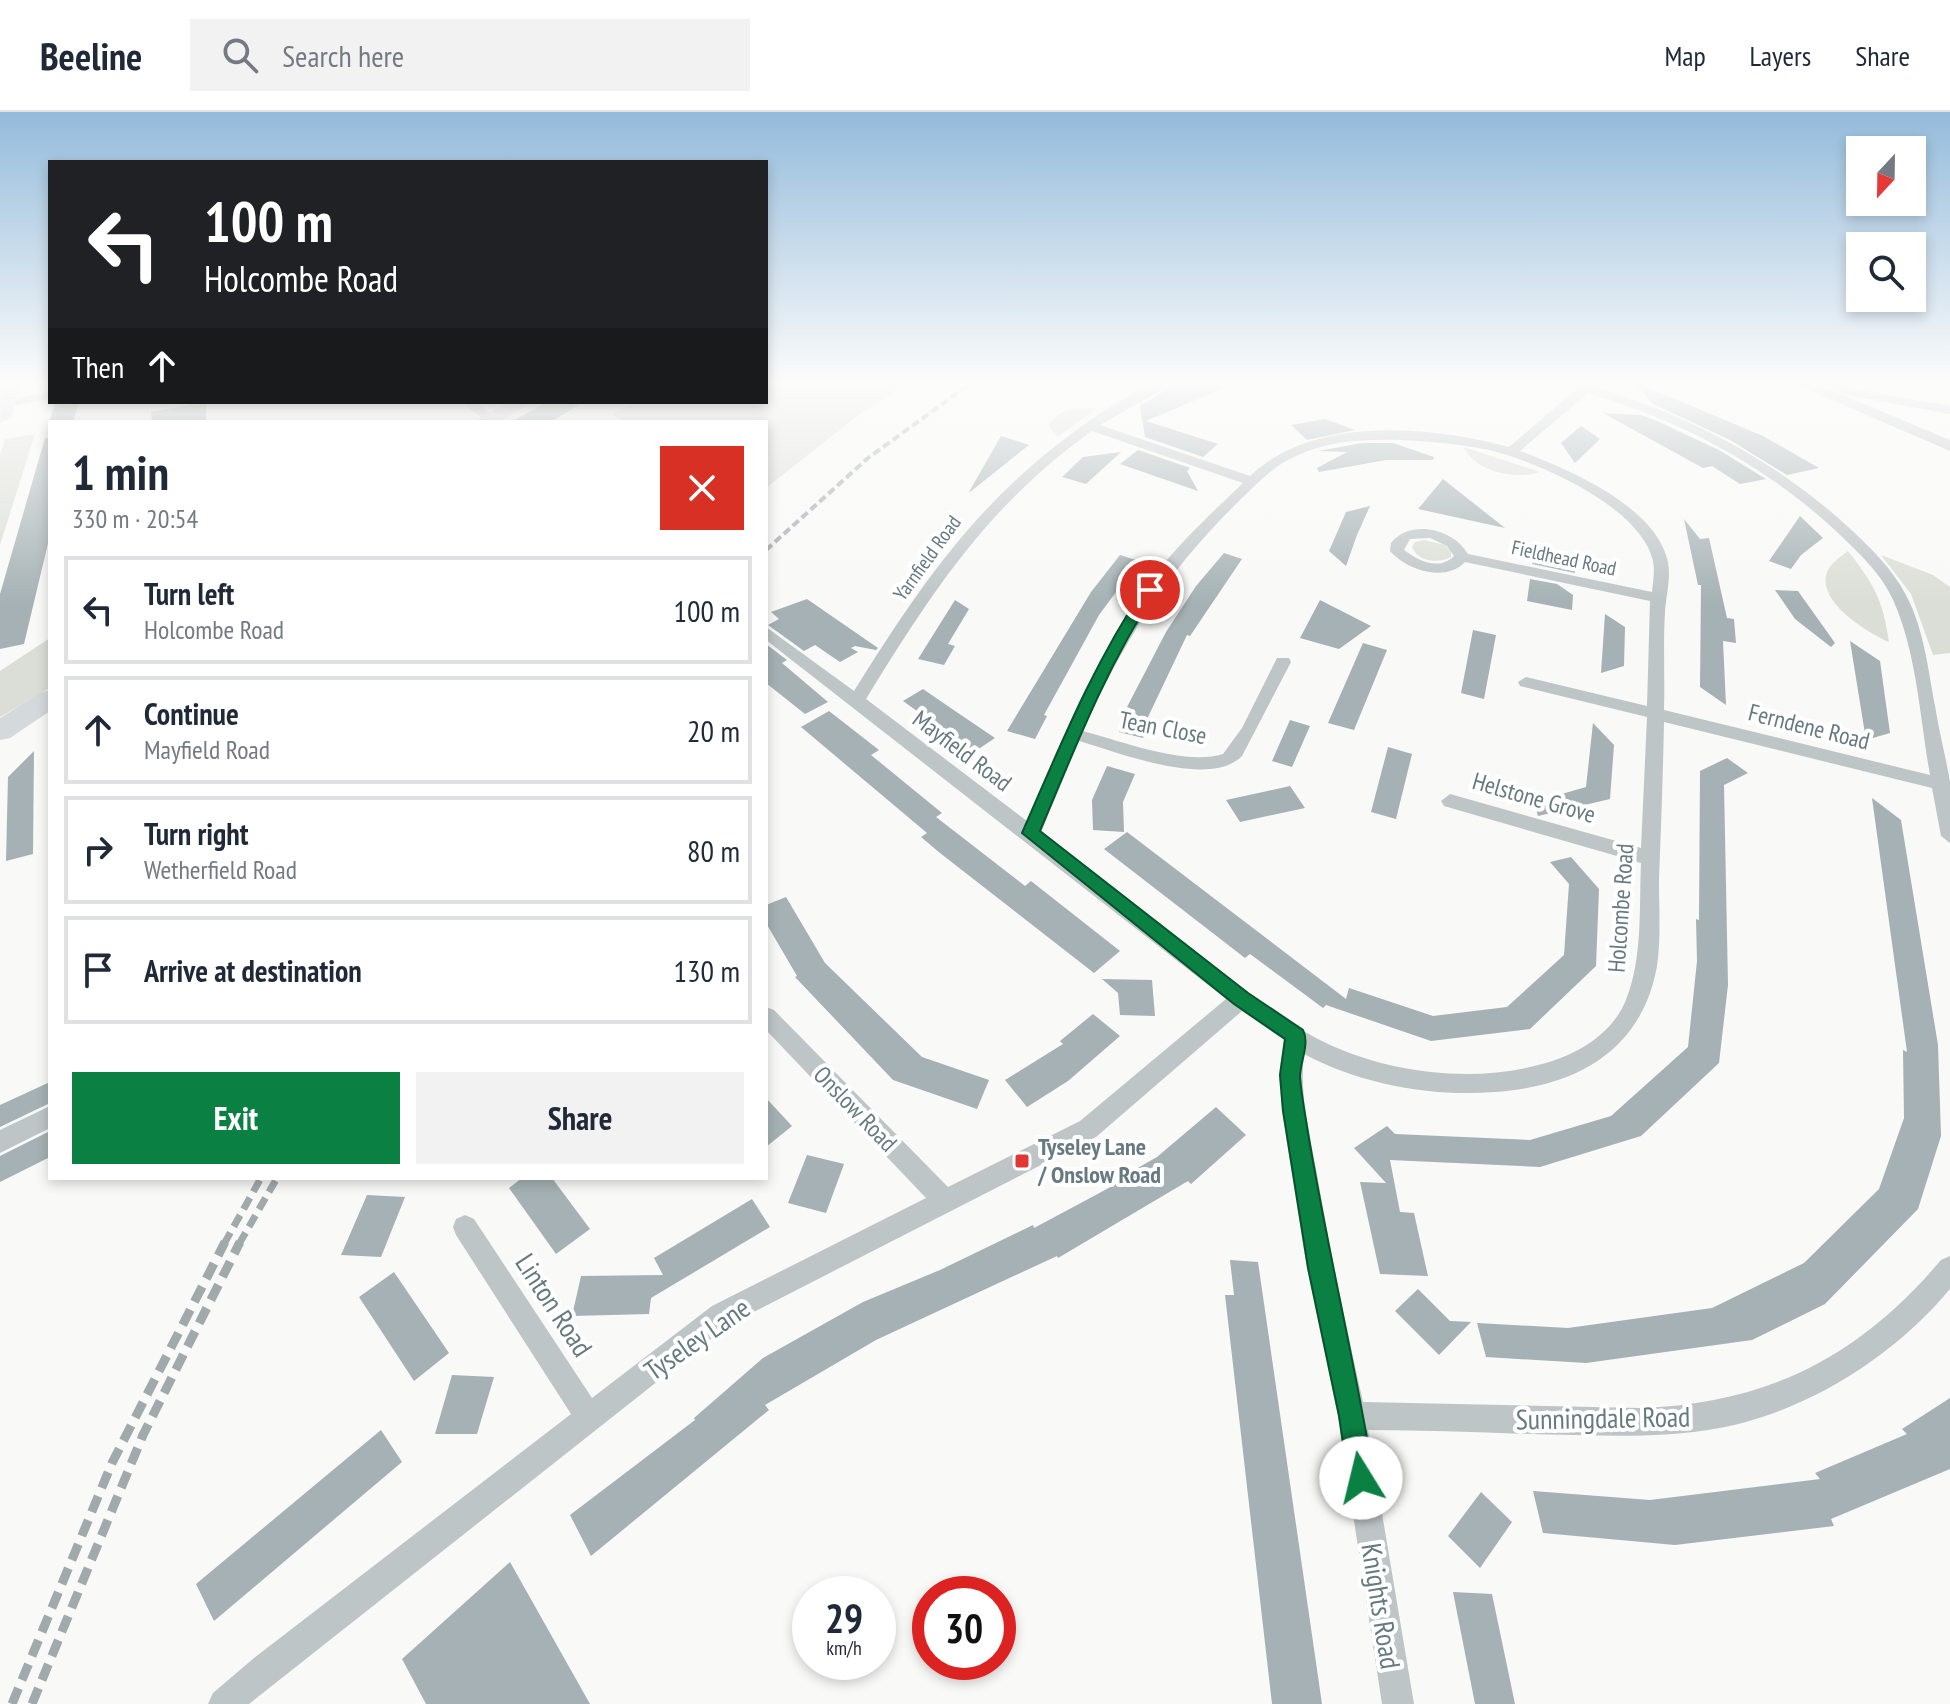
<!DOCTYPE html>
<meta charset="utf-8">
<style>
:root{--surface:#fff;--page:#f2f2f3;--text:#1f2937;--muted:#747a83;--line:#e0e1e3;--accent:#0b8043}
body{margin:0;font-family:"PT Sans Narrow",sans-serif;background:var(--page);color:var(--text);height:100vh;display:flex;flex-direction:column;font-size:30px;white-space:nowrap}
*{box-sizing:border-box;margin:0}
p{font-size:26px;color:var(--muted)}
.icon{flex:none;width:44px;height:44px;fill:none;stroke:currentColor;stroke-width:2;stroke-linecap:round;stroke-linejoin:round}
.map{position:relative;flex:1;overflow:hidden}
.sheet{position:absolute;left:48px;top:308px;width:720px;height:760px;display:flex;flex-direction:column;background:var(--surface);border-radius:0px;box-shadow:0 4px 12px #0003}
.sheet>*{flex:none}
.top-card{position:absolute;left:48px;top:48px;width:720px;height:244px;border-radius:0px;box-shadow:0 4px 12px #0003;background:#202124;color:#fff;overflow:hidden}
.needle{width:52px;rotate:202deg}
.tools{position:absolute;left:1846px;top:24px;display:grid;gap:16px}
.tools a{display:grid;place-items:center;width:80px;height:80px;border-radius:0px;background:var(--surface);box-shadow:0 4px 12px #0003;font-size:40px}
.speed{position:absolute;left:792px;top:1464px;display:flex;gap:16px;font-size:40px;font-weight:700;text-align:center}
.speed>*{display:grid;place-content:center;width:104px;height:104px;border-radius:50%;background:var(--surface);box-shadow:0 4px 12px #0003;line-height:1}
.speed small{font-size:20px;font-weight:400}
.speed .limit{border:12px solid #d22;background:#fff;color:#111}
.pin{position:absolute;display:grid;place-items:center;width:68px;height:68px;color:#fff;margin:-34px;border:4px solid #fff;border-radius:50%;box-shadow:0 2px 8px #0007}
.me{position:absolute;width:88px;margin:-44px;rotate:351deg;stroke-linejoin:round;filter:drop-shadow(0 0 6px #0008)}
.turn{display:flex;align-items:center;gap:28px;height:168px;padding:0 24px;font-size:36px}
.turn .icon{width:104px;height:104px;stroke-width:2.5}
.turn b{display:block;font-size:56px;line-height:68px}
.then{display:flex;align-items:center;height:76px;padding:0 24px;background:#0003;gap:16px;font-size:30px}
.round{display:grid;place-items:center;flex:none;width:84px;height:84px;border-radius:0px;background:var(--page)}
.overview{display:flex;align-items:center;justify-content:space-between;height:136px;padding:0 24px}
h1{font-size:48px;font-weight:600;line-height:60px}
.cta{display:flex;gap:16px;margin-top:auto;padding:16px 24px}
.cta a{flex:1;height:92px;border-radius:0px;background:var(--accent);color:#fff;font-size:32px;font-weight:600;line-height:92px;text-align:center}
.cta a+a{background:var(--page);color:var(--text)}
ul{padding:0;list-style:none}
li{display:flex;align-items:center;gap:24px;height:108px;margin:0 16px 12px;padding:0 8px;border:4px solid var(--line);border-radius:0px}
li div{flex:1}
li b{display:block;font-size:30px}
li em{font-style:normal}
header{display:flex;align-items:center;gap:48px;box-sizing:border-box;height:112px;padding:0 40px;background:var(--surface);border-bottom:2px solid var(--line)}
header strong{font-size:38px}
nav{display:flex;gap:44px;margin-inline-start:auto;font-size:28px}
.search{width:560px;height:72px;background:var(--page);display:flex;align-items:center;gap:20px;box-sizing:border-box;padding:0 28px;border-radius:0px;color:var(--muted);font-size:30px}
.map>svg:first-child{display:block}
.green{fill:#dbded6}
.building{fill:#a5b1b4}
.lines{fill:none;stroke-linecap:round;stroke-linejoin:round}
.minor{fill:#bec5c7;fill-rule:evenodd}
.tertiary{fill:#bec5c7;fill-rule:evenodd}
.primary{fill:#d4d9dc;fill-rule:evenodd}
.trunk{fill:#d4d9dc;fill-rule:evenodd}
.rail-far2{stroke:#a0aaad;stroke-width:4;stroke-dasharray:8 4;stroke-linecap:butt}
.rail-far1{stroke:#a0aaad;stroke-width:7;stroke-dasharray:13 7;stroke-linecap:butt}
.rail{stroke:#a0aaad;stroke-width:9;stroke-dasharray:17 9;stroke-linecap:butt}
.route{fill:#0b8043;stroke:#07532c;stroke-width:2}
.poi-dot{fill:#df3732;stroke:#fff;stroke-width:3}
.labels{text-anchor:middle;stroke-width:8;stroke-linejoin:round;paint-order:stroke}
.far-street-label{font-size:20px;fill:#657a81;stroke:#fff}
.street-label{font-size:24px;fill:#657a81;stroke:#fff}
.poi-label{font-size:24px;font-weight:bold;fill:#657a81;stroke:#fff;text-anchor:start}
.near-street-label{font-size:28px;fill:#657a81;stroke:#fff}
</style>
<header>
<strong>Beeline</strong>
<div class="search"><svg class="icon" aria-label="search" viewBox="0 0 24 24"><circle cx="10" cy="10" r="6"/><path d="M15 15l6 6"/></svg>Search here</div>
<nav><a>Map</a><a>Layers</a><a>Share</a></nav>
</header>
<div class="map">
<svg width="1950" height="1592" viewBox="0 0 1950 1592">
<rect width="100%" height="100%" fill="#f9f9f7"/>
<path class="green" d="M766,269H911L860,302L766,376V310H625L612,302L636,290H766Z
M1097,296L1058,325L1049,314C1057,295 1080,297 1097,296Z
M35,322L0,433V343L5,327Z
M1464,335L1540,360C1515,368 1475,360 1464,335Z
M1424,428L1445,433L1451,439V445C1438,452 1418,450 1412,435L1415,430Z
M1848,439C1874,472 1883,488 1889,530C1867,520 1820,492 1826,463C1829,452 1840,445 1848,439Z
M1881,443L1933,463L1950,475V541L1933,543L1911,482Z
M50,526V576L0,605V559Z"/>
<path class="building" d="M1181,269H1240L1146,309L1218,332L1203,345L1145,325L1140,294Z
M1632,269L1763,324L1819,356L1787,363L1730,328L1653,292Z
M56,290H79L73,310H49Z
M206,290V310H152L151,300Z
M547,290H584L550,310H511Z
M1603,301L1641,303L1655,308L1719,338L1766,367L1740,372L1712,354L1703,356Z
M1325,307L1355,318L1307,328L1291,313Z
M1581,314L1600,327L1575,351L1561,331Z
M1001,324L1029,333L970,380H969Z
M45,326H50V423L24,532L0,537V482Z
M1362,331H1393L1434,345L1433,348H1386L1319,360L1317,356L1347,340L1318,339Z
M1138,338L1190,356L1187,359L1198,379L1120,352Z
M1121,340L1086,372L1062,365L1083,345Z
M1443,367L1505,416L1418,397Z
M1370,394L1357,423L1346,454L1329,439L1346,400Z
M1800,404L1823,426L1801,443L1791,457L1769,449Z
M1684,407L1700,427L1709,426L1727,506L1734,507L1736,531L1723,529L1726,593L1700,575L1701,473H1698Z
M1535,435L1576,444L1575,461L1532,452Z
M1224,441L1242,447L1190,524L1187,523L1148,605L1151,606L1143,626L1119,620L1130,596L1127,595L1166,520L1196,474Z
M1120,443L1139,449L1099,503L1044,603L1047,604L1035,627L1007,619L1091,480Z
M1530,467L1557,472L1573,483L1572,498L1527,489Z
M1775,478L1798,479L1835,531L1831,535L1795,507Z
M807,487L878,536L876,538L855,534L851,536L858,540L840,550L815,533L804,539L768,513L779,507L771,500Z
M955,488L969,497L948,532L955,534L944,553L918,547Z
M1320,488L1371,514L1339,537L1300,526Z
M1605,502L1625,515L1624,554L1601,561Z
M1473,518L1496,523L1484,587L1461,581Z
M1850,529L1880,549L1890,621L1866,628Z
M1363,531L1387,538L1354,618L1328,611Z
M766,532L787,548L782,551L828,590L805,602L766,571Z
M923,577L958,601L995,626L974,640L903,589Z
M829,599L879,638L871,643L942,701L936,705L1025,774L1031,769L1120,839L1094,861L940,741L921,725L927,721L801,615Z
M1290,608L1310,614L1292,655L1272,649Z
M1593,611L1614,633L1610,687L1538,704L1534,690L1586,675Z
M1388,635L1412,642L1396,707L1371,700Z
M34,639L33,742L6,749L8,665Z
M1727,646L1748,661L1724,673L1728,873L1719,951L1641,1024L1540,1055L1390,1048L1400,1100L1414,1101L1428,1164L1380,1162L1360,1070L1386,1071L1354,1036L1387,1014L1395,1022L1530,1028L1611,1004L1688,935L1697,849L1696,807L1699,808L1700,659Z
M1107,654L1135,662L1123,690L1124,720L1093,718L1092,688Z
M1290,674L1305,696L1240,710L1226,688Z
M1872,686L1901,708L1938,933L1941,1024L1918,1097L1825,1192L1752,1228L1586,1251L1486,1245L1477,1211L1568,1216L1712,1196L1804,1151L1879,1077L1904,1006L1903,938L1907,940Z
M1127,720L1346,887L1349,876L1433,904L1507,895L1564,843L1569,772L1550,750L1571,745L1599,777L1596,854L1530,917L1431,929L1326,893L1323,896L1250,842L1245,846L1104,737Z
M786,785L825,851L922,945L989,968L977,997L893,968L795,865L797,864L766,811V793Z
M1102,867L1152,868L1155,904L1120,903L1118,881Z
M1093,902L1120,924L1068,969L1027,995L1005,968L1063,932L1060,929Z
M50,970V991L0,1015V993Z
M766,986L792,1014L766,1035Z
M1216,995L1246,1023L1191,1072L1188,1069L1058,1146L1057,1144L876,1228L765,1293L769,1298L591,1444L570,1403L695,1308L694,1306L763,1246L863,1190L940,1158L1033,1113L1034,1116L1092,1085L1136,1061L1134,1058L1157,1045Z
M50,1019V1045L0,1070V1044Z
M807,1043L844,1052L826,1101L788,1091Z
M522,1066H552L590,1117L556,1142L509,1076Z
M367,1083L405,1085L381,1145L341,1143Z
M752,1087L770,1115L651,1186L649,1202L572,1204L581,1164L663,1163L654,1146Z
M1230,1148L1258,1150L1322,1592H1272L1225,1183H1234Z
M394,1160L449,1241L414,1269L359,1185Z
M1418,1177L1450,1209L1471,1210L1439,1243L1395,1199Z
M452,1263L494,1265L477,1322H435Z
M1950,1286V1357L1831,1407L1834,1414L1675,1433L1543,1421L1533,1379L1650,1388L1820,1367L1815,1361L1907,1322L1902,1317Z
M381,1318L402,1350L214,1509L196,1472Z
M1481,1380L1512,1410L1480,1456L1448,1424Z
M510,1450L590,1592H426L402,1547Z
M1453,1480L1492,1482L1515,1592H1475Z"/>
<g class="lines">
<path class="minor" d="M1161,269H1178L1100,313L1250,364C1315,303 1428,314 1509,335L1577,277L1556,269L1584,272L1598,269L1595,275C1688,303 1775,348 1847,414C1869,434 1892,456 1906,483C1924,517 1928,557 1935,594C1939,619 1946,646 1950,670C1950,689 1950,712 1950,731L1941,724L1932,676L1664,610C1663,663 1661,715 1659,768C1659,796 1661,827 1657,854C1642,940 1574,975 1494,980C1430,985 1360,972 1304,942C1299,982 1310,1023 1317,1062C1330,1139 1346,1214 1363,1290L1640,1296C1767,1292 1859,1245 1941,1148L1950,1144V1177C1891,1248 1800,1304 1708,1318C1664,1325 1619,1324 1575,1323C1506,1322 1437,1318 1368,1318L1414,1592H1382L1338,1304L1307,1156L1282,999L1279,963L1284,928L1242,899L1096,1025L730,1212L249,1592H208L213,1581L254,1546L571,1302L456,1123L453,1115L456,1107L465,1103L474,1107L592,1286L712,1194L926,1086L766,918V895L774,898L948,1075L1080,1009L1226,887L766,528V515L854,579C918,477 973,395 1071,322C1099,301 1128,282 1161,269ZM1588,281C1680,308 1766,354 1836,419C1858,440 1882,462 1894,490C1917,543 1920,607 1930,663L1664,598C1665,565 1663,532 1665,500C1666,483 1671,467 1668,450C1656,394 1568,357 1520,339ZM1092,319L1243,371C1213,400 1183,427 1158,459C1099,534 1064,623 1027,709L866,587C932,480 987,394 1092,319ZM1403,328C1432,330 1461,332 1489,338C1539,350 1641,395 1653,449C1655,459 1653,470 1652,480L1468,442C1453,416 1410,407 1391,431L1390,439C1407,458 1445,471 1465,450L1650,489L1647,594L1526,565L1518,570L1520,574L1647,605L1641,736L1450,682L1441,689L1444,694L1641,751C1639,796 1643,845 1626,888C1610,927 1568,947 1530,955C1465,970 1389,960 1328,932C1293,916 1259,888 1228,865C1165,817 1103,768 1041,720L1079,629C1117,640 1210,677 1242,644L1291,550L1289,546H1277L1242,616L1223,642C1185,654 1121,629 1083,619C1123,530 1166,461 1235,393C1254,375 1271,355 1296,344C1329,328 1367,327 1403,328ZM1430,426L1447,434L1454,444C1439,459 1419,449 1404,438L1410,427Z
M1816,269H1833L1854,277L1950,294V302L1851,284Z
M50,279V287L0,296V290Z
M461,290H475L502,310H488Z
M50,994V1016L0,1041V1018Z"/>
<path class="tertiary" d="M1788,269H1809L1950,328V339Z"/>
<path class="primary" d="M508,290H533L499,310H474Z
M50,578V599L10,626L0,628V606L40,581Z"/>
<path class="trunk" d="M2,269H22L11,305L0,311Z"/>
<path class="rail-far2" d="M766,438L868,346L974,269"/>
<path class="rail-far1" d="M224,1132L261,1066
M239,1132L277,1066"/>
<path class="rail" d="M12,1592L112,1351L225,1130
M32,1592L143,1323L240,1130"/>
</g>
<linearGradient id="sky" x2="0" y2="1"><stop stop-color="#94bbdb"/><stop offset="0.55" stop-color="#fcfcfb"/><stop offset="1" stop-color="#fcfcfb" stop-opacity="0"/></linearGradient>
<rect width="1950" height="492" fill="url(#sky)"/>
<path class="route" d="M1150,474L1157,478C1107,553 1075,636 1040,719L1248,881L1303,918C1310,932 1300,950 1300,965C1301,977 1303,990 1305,1002C1324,1124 1354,1244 1374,1366L1370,1375L1361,1379L1352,1375L1348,1366L1339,1304L1308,1156L1283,999L1280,963L1285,927L1234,892L1022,721C1059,637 1093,552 1145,475Z"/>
<rect class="poi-dot" x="1014" y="1041" width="16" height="16" rx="4"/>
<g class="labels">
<g class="far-street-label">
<text transform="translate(927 446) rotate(-54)" y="7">Yarnfield Road</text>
<text transform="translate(1564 446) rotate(12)" y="7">Fieldhead Road</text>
</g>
<g class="street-label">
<text transform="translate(1809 615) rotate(14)" y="8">Ferndene Road</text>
<text transform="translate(1163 616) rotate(11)" y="8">Tean Close</text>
<text transform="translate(962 639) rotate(37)" y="8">Mayfield Road</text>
<text transform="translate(1534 686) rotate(16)" y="8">Helstone Grove</text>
<text transform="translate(1621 796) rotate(-86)" y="8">Holcombe Road</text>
<text transform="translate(855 997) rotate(46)" y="8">Onslow Road</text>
</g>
<g class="poi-label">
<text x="1038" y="1043">Tyseley Lane<tspan x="1038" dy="28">/ Onslow Road</tspan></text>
</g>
<g class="near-street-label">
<text transform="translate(554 1193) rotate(57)" y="10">Linton Road</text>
<text transform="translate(697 1227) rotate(-35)" y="10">Tyseley Lane</text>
<text transform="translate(1603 1306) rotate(-1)" y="10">Sunningdale Road</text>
<text transform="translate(1381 1494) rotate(81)" y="10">Knights Road</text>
</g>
</g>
</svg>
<div class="tools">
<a><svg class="needle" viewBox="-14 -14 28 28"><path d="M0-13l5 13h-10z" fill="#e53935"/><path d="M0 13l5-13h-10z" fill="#747a83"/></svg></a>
<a><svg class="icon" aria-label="search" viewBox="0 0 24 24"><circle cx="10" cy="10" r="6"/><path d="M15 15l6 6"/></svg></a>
</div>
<div class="speed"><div>29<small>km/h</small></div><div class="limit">30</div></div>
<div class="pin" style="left:1150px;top:478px;background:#d93025"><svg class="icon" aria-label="arrive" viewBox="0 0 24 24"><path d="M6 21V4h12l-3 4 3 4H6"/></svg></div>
<svg class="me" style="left:1361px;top:1366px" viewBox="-20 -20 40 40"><circle r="19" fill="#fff"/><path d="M0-13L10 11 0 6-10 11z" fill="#0b8043"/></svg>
<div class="top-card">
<div class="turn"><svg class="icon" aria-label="left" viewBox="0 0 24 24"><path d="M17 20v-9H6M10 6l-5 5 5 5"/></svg><div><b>100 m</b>Holcombe Road</div></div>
<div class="then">Then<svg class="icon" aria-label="ahead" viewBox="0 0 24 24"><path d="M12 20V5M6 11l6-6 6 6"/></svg></div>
</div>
<section class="sheet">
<div class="overview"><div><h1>1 min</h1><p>330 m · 20:54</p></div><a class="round" style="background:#d93025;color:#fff"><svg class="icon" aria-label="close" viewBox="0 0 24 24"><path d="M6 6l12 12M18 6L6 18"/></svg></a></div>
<ul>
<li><svg class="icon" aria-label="left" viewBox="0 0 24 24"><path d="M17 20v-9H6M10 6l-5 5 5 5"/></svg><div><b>Turn left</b><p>Holcombe Road</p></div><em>100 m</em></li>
<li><svg class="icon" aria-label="ahead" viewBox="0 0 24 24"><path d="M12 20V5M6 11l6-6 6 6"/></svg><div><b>Continue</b><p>Mayfield Road</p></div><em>20 m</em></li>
<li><svg class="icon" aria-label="right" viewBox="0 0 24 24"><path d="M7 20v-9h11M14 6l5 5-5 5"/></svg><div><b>Turn right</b><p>Wetherfield Road</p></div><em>80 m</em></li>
<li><svg class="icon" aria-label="arrive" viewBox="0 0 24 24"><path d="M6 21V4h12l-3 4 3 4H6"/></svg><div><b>Arrive at destination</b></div><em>130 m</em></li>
</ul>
<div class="cta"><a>Exit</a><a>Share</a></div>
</section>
</div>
